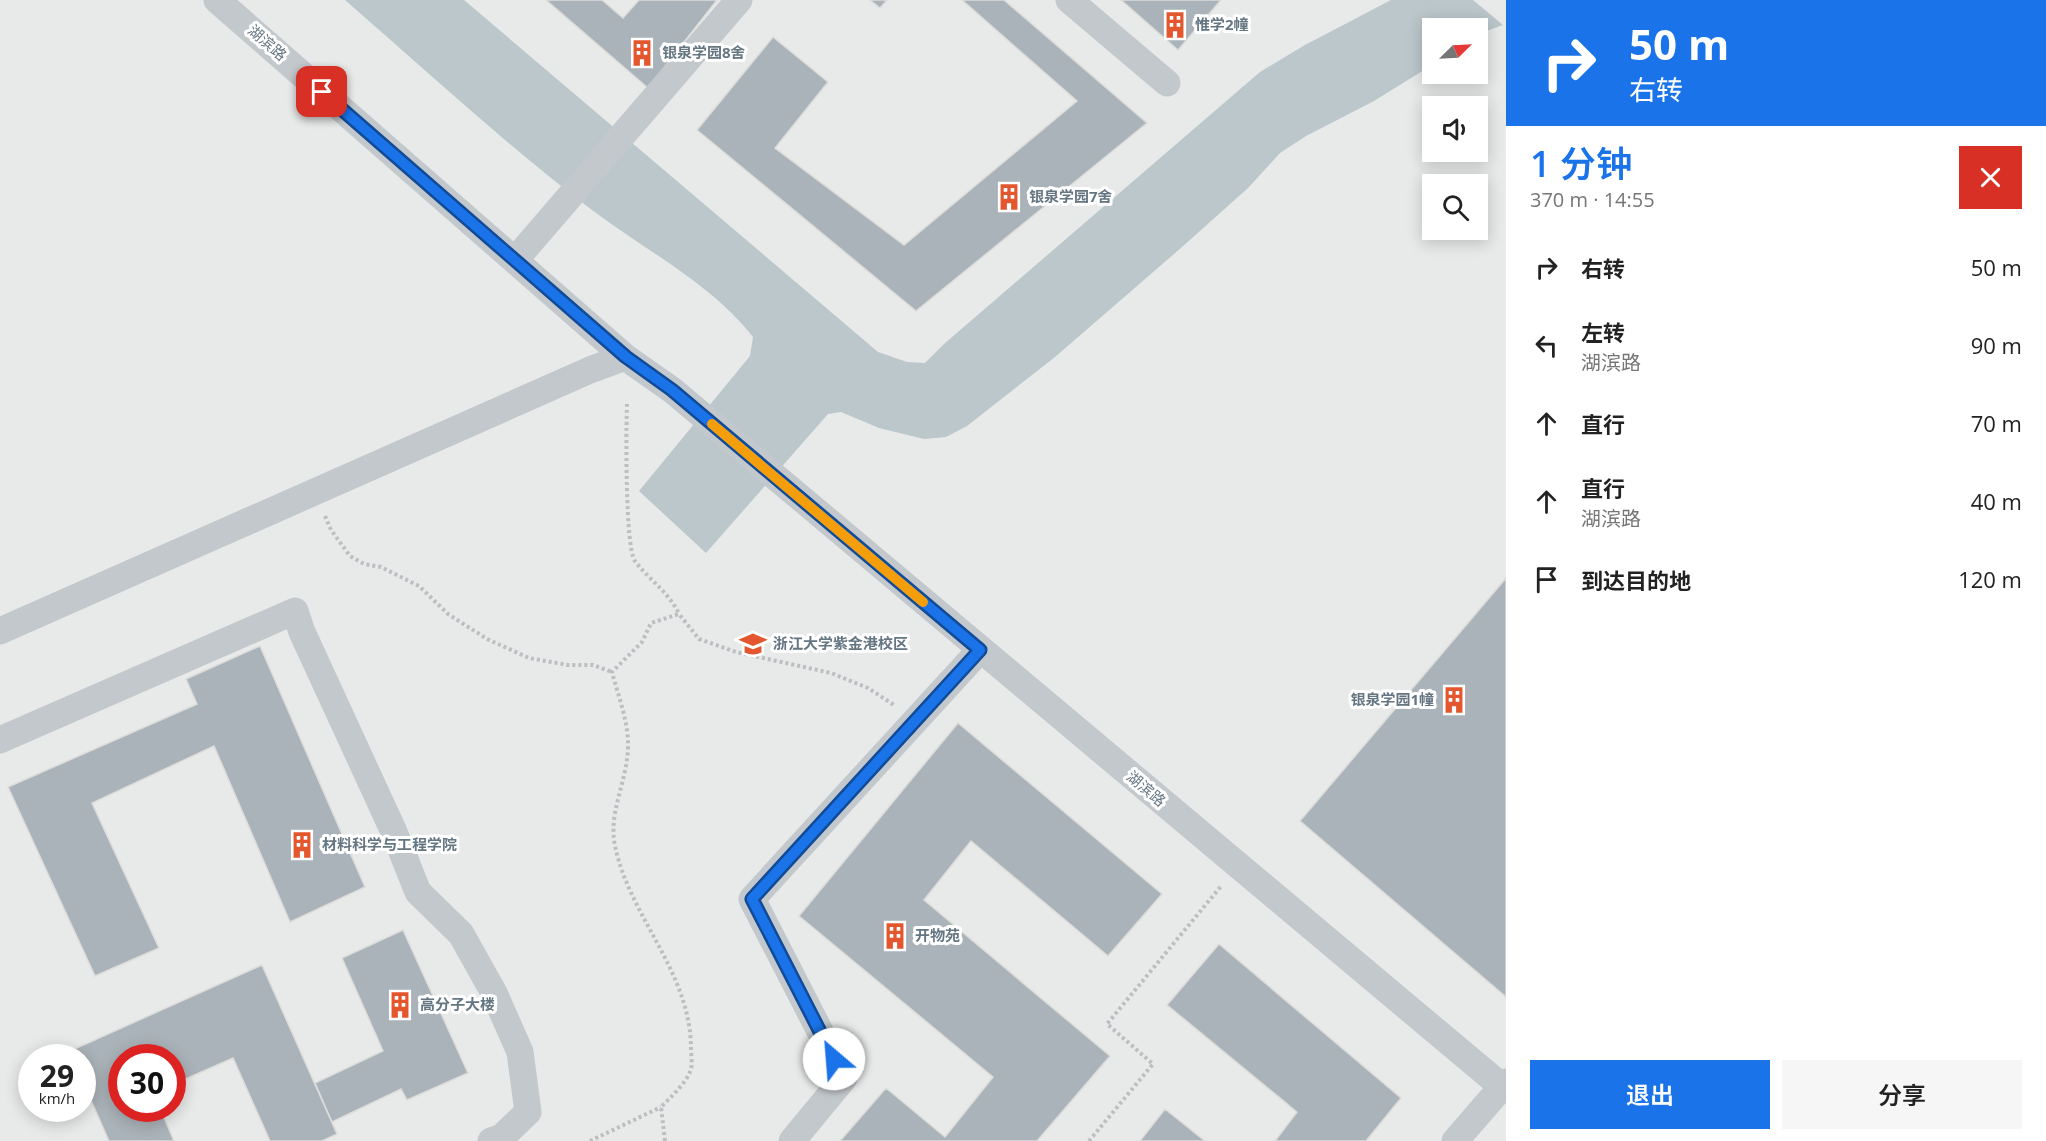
<!DOCTYPE html>
<html lang="zh">
<meta charset="utf-8">
<style>
:root{--surface:#fff;--page:#f6f6f6;--text:#222;--muted:#767676;--accent:#1a73e8}
body{margin:0;font-family:"Open Sans","Noto Sans SC",sans-serif;background:var(--page);color:var(--text);height:100vh;display:flex;flex-direction:column;font-size:22px;white-space:nowrap}
*{box-sizing:border-box;margin:0}
p{font-size:20px;color:var(--muted)}
.icon{flex:none;width:33px;height:33px;fill:none;stroke:currentColor;stroke-width:2;stroke-linecap:round;stroke-linejoin:round}
.map{position:relative;flex:1;overflow:hidden}
.details{display:flex;flex-direction:column;background:var(--surface);width:540px}
.details>*{flex:none}
.guide{background:#1a73e8;color:#fff;overflow:hidden}
.needle{width:39px;rotate:66deg}
.tools{position:absolute;left:1422px;top:18px;display:grid;gap:12px}
.tools a{display:grid;place-items:center;width:66px;height:66px;border-radius:0px;background:var(--surface);box-shadow:0 3px 15px #0003;font-size:30px}
.speed{position:absolute;left:18px;top:1044px;display:flex;gap:12px;font-size:30px;font-weight:700;text-align:center}
.speed>*{display:grid;place-content:center;width:78px;height:78px;border-radius:50%;background:var(--surface);box-shadow:0 3px 15px #0003;line-height:1}
.speed small{font-size:15px;font-weight:400}
.speed .limit{border:9px solid #d22;background:#fff;color:#111}
.pin{position:absolute;display:grid;place-items:center;width:51px;height:51px;color:#fff;margin:-26px;border-radius:12px;box-shadow:0 3px 9px #0006}
.me{position:absolute;width:66px;margin:-33px;rotate:333deg;stroke-linejoin:round;filter:drop-shadow(0 0 4px #0008)}
.turn{display:flex;align-items:center;gap:21px;height:126px;padding:0 24px;font-size:27px}
.turn .icon{width:78px;height:78px;stroke-width:2.5}
.turn b{display:block;font-size:42px;line-height:51px}
.round{display:grid;place-items:center;flex:none;width:63px;height:63px;border-radius:0px;background:var(--page)}
.summary{display:flex;align-items:center;justify-content:space-between;height:102px;padding:0 24px}
h1{font-size:36px;font-weight:600;line-height:45px;color:var(--accent)}
.cta{display:flex;gap:12px;margin-top:auto;padding:12px 24px}
.cta a{flex:1;height:69px;border-radius:0px;background:var(--accent);color:#fff;font-size:24px;font-weight:600;line-height:69px;text-align:center}
.cta a+a{background:var(--page);color:var(--text)}
ul{padding:0;list-style:none}
li{display:flex;align-items:center;gap:18px;height:78px;padding:0 24px}
li div{flex:1}
li b{display:block;font-size:22px}
li em{font-style:normal}
main{display:flex;flex:1;min-height:0}
.map>svg:first-child{display:block}
.built{fill:#e8e9e9;fill-rule:evenodd}
.water{fill:#bbc7cb}
.building{fill:#aab3b9;stroke:#dcdcda;stroke-width:1.5}
.lines{fill:none;stroke-linecap:round;stroke-linejoin:round}
.path{stroke:#bbbfc2;stroke-width:4;stroke-dasharray:3 3;stroke-linecap:butt}
.minor{stroke:#c3c8cc;stroke-width:27}
.route-casing{stroke:#114b97;stroke-width:15}
.route{stroke:#1a73e8;stroke-width:10}
.slow{stroke:#f59e0b;stroke-width:10}
.labels{text-anchor:middle;stroke-width:6;stroke-linejoin:round;paint-order:stroke}
.poi-label{font-size:15px;font-weight:bold;fill:#657683;stroke:#fff;text-anchor:start}
.street-label{font-size:15px;fill:#657683;stroke:#fff}
</style>
<main>
<div class="map">
<svg width="1506" height="1141" viewBox="0 0 1506 1141">
<rect width="100%" height="100%" fill="#fafaf8"/>
<path class="built" d="M0,0H1506V1141H0ZM1432,28H1478V74H1432ZM1432,106H1478V152H1432ZM1432,184H1478V230H1432ZM32,1058H82V1108H32ZM122,1058H172V1108H122Z"/>
<path class="water" d="M345,0H464L878,352L907,362L925,363L944,344L1260,72L1305,45L1391,0H1473L1503,25L1478,34V28H1432V65L1374,101L1306,136L1280,153L1248,188L1182,247L1055,357L967,426L946,437L924,439L879,428L841,412L828,414L706,553L639,491L750,356L753,337C711,283 646,251 592,210C506,145 427,71 345,0Z"/>
<path class="building" d="M546,0H602L623,18L639,0H717L648,88Z
M870,0H887L880,8Z
M962,0H1004L1147,123L916,311L697,130L773,37L828,82L775,148L904,245L1077,101Z
M1121,0H1221L1178,50Z
M1506,578V997L1300,821Z
M260,646L365,887L290,922L214,746L92,803L159,948L95,976L8,787L197,704L186,679Z
M958,723L1162,894L1108,956L971,841L924,900L1110,1056L1037,1141H840L886,1088L945,1137L993,1077L799,916Z
M403,930L468,1073L407,1100L401,1089L332,1122L315,1083L383,1051L342,958Z
M1219,944L1401,1098L1366,1141H1275L1297,1112L1167,1005Z
M262,965L337,1134L322,1141H270L233,1058L172,1085V1058H122V1108H160L174,1141H109L82,1080V1058H73L70,1051Z
M1165,1109L1205,1141H1140Z"/>
<g class="lines">
<path class="path" d="M627,404C626,428 625,547 635,561C649,580 668,591 679,614
M325,516L331,530L350,556L364,564L381,567L419,586L448,614L487,639L529,658L568,665H593L612,672
M590,1141L661,1107
M665,1141L661,1107C671,1097 685,1084 690,1072C693,1066 691,1055 691,1049C691,972 630,918 615,846C608,812 627,782 628,748C629,722 618,696 612,672L642,642L651,623L679,614L699,639L736,652L831,673L868,688L894,705
M1089,1141L1153,1064L1107,1024L1222,885"/>
<path class="minor" d="M217,0L625,357L672,390L1506,1090
M1069,0L1167,83
M515,260L739,0
M0,631L590,370L625,357
M0,740L295,611L302,632L394,832L418,892L461,934L494,993L520,1052L528,1112L502,1137L491,1141
M792,1141L844,1078L752,899L980,650
M1455,1141L1506,1082"/>
</g>
<g class="lines">
<defs>
<path id="route" d="M322,92L626,357L672,390L980,650L752,899L834,1059"/>
</defs>
<use href="#route" class="route-casing"/>
<use href="#route" class="route"/>
<path class="slow" d="M712,424L923,602"/>
</g>
<defs>
<symbol id="building-bare" viewBox="-9 -9 18 18"><path d="M-4-6H4V6H1V3H-1V6H-4ZM-2.5-4.3h1.7v1.8h-1.7ZM.8-4.3h1.7v1.8H.8ZM-2.5-1h1.7V.8h-1.7ZM.8-1h1.7V.8H.8Z" fill="#e4572e" stroke="#fff" stroke-width="2.5" paint-order="stroke"/></symbol>
<symbol id="university-bare" viewBox="-9 -9 18 18"><path d="M0-5L7-2L0 1L-7-2ZM-4 1L0 2.5L4 1V4Q0 6-4 4Z" fill="#e4572e" stroke="#fff" stroke-width="2.5" paint-order="stroke"/></symbol>
</defs>
<g fill-rule="evenodd">
<use href="#building-bare" x="1156" y="6" width="38" height="38"/>
<use href="#building-bare" x="623" y="34" width="38" height="38"/>
<use href="#building-bare" x="990" y="178" width="38" height="38"/>
<use href="#university-bare" x="734" y="625" width="38" height="38"/>
<use href="#building-bare" x="1435" y="681" width="38" height="38"/>
<use href="#building-bare" x="283" y="826" width="38" height="38"/>
<use href="#building-bare" x="876" y="917" width="38" height="38"/>
<use href="#building-bare" x="381" y="986" width="38" height="38"/>
</g>
<g class="labels">
<g class="poi-label">
<text x="1195" y="30">惟学2幢</text>
<text x="662" y="58">银泉学园8舍</text>
<text x="1029" y="202">银泉学园7舍</text>
<text x="773" y="649">浙江大学紫金港校区</text>
<text x="1434" y="705" text-anchor="end">银泉学园1幢</text>
<text x="322" y="850">材料科学与工程学院</text>
<text x="915" y="941">开物苑</text>
<text x="420" y="1010">高分子大楼</text>
</g>
<g class="street-label">
<text transform="translate(267 43) rotate(41)" y="5">湖滨路</text>
<text transform="translate(1146 789) rotate(40)" y="5">湖滨路</text>
</g>
</g>
</svg>
<div class="tools">
<a><svg class="needle" viewBox="-14 -14 28 28"><path d="M0-13l5 13h-10z" fill="#e53935"/><path d="M0 13l5-13h-10z" fill="#767676"/></svg></a>
<a><svg class="icon" aria-label="sound" viewBox="0 0 24 24"><path d="M4 9h4l5-4v14l-5-4H4zM17 9q2 3 0 6"/></svg></a>
<a><svg class="icon" aria-label="search" viewBox="0 0 24 24"><circle cx="10" cy="10" r="6"/><path d="M15 15l6 6"/></svg></a>
</div>
<div class="speed"><div>29<small>km/h</small></div><div class="limit">30</div></div>
<div class="pin" style="left:322px;top:92px;background:#d93025"><svg class="icon" aria-label="arrive" viewBox="0 0 24 24"><path d="M6 21V4h12l-3 4 3 4H6"/></svg></div>
<svg class="me" style="left:834px;top:1059px" viewBox="-20 -20 40 40"><circle r="19" fill="#fff"/><path d="M0-13L10 11 0 6-10 11z" fill="#1a73e8"/></svg>
</div>
<section class="details">
<div class="guide">
<div class="turn"><svg class="icon" aria-label="right" viewBox="0 0 24 24"><path d="M7 20v-9h11M14 6l5 5-5 5"/></svg><div><b>50 m</b>右转</div></div>
</div>
<div class="summary"><div><h1>1 分钟</h1><p>370 m · 14:55</p></div><a class="round" style="background:#d93025;color:#fff"><svg class="icon" aria-label="close" viewBox="0 0 24 24"><path d="M6 6l12 12M18 6L6 18"/></svg></a></div>
<ul>
<li><svg class="icon" aria-label="right" viewBox="0 0 24 24"><path d="M7 20v-9h11M14 6l5 5-5 5"/></svg><div><b>右转</b></div><em>50 m</em></li>
<li><svg class="icon" aria-label="left" viewBox="0 0 24 24"><path d="M17 20v-9H6M10 6l-5 5 5 5"/></svg><div><b>左转</b><p>湖滨路</p></div><em>90 m</em></li>
<li><svg class="icon" aria-label="ahead" viewBox="0 0 24 24"><path d="M12 20V5M6 11l6-6 6 6"/></svg><div><b>直行</b></div><em>70 m</em></li>
<li><svg class="icon" aria-label="ahead" viewBox="0 0 24 24"><path d="M12 20V5M6 11l6-6 6 6"/></svg><div><b>直行</b><p>湖滨路</p></div><em>40 m</em></li>
<li><svg class="icon" aria-label="arrive" viewBox="0 0 24 24"><path d="M6 21V4h12l-3 4 3 4H6"/></svg><div><b>到达目的地</b></div><em>120 m</em></li>
</ul>
<div class="cta"><a>退出</a><a>分享</a></div>
</section>
</main>
